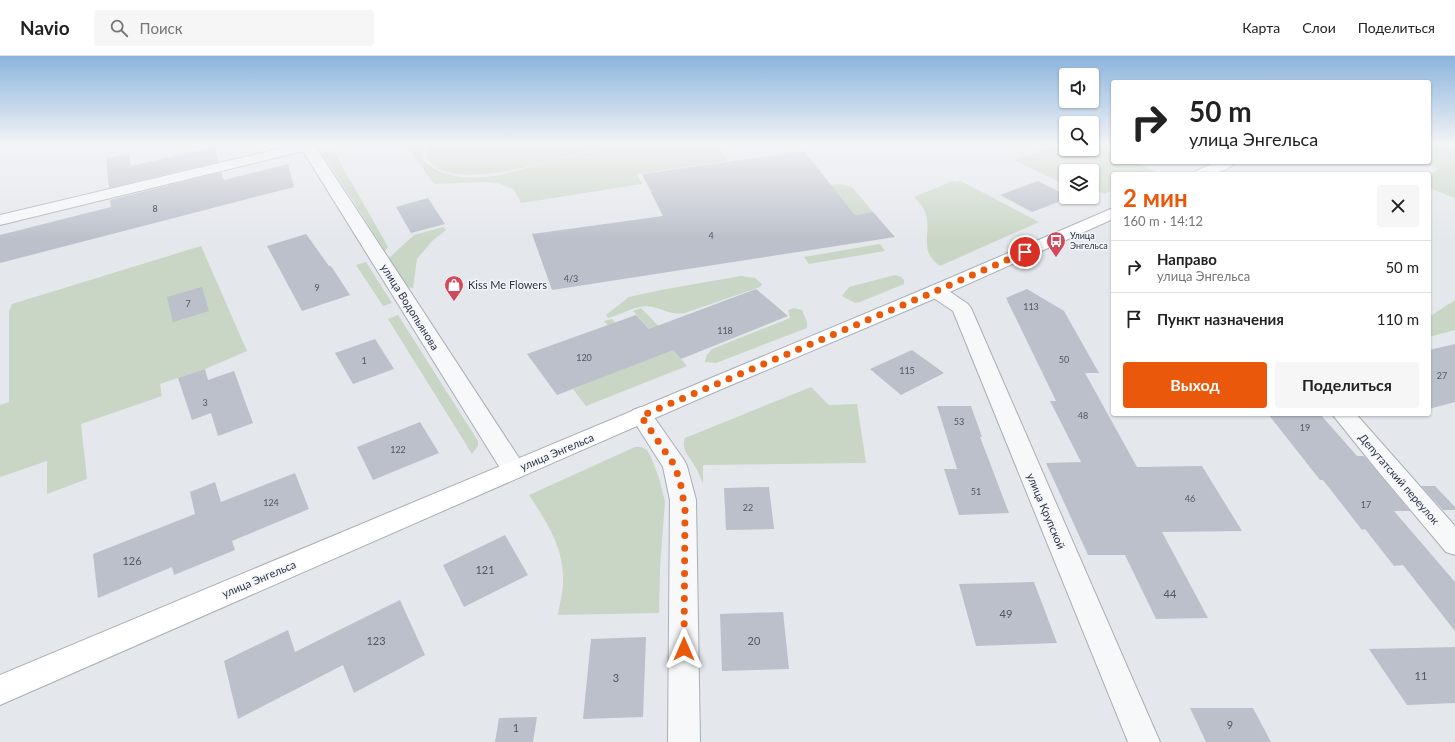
<!DOCTYPE html>
<html lang="ru">
<meta charset="utf-8">
<style>
:root{--surface:#fff;--page:#f6f6f6;--text:#222;--muted:#767676;--line:#e0e0e0;--accent:#ea580c}
body{margin:0;font-family:Lato,sans-serif;background:var(--page);color:var(--text);height:100vh;display:flex;flex-direction:column;font-size:15px;white-space:nowrap}
*{box-sizing:border-box;margin:0}
p{font-size:13px;color:var(--muted)}
.icon{flex:none;width:22px;height:22px;fill:none;stroke:currentColor;stroke-width:2;stroke-linecap:round;stroke-linejoin:round}
.map{position:relative;flex:1;overflow:hidden}
.details{position:absolute;left:1111px;top:116px;width:320px;height:244px;display:flex;flex-direction:column;background:var(--surface);border-radius:4px;box-shadow:0 1px 3px #0004}
.details>*{flex:none}
.guide{position:absolute;left:1111px;top:24px;width:320px;height:84px;border-radius:4px;box-shadow:0 1px 3px #0004;background:#fff;color:var(--text);overflow:hidden}
.fabs{position:absolute;left:1059px;top:12px;display:grid;gap:8px}
.fabs a{display:grid;place-items:center;width:40px;height:40px;border-radius:4px;background:var(--surface);box-shadow:0 1px 3px #0004;font-size:20px}
.pin{position:absolute;display:grid;place-items:center;width:34px;height:34px;color:#fff;margin:-17px;border:2px solid #fff;border-radius:50%;box-shadow:0 1px 4px #0007}
.me{position:absolute;width:44px;margin:-22px;rotate:0deg;stroke-linejoin:round;filter:drop-shadow(0 0 3px #0008)}
.turn{display:flex;align-items:center;gap:14px;height:84px;padding:0 12px;font-size:18px}
.turn .icon{width:52px;height:52px;stroke-width:2.5}
.turn b{display:block;font-size:28px;line-height:34px}
.round{display:grid;place-items:center;flex:none;width:42px;height:42px;border-radius:4px;background:var(--page)}
.headline{display:flex;align-items:center;justify-content:space-between;height:68px;padding:0 12px}
h1{font-size:24px;font-weight:700;line-height:30px;color:var(--accent)}
.cta{display:flex;gap:8px;margin-top:auto;padding:8px 12px}
.cta a{flex:1;height:46px;border-radius:4px;background:var(--accent);color:#fff;font-size:16px;font-weight:700;line-height:46px;text-align:center}
.cta a+a{background:var(--page);color:var(--text)}
ul{padding:0;list-style:none}
li{display:flex;align-items:center;gap:12px;height:52px;padding:0 12px;border-top:1px solid var(--line)}
li div{flex:1}
li b{display:block;font-size:15px}
li em{font-style:normal}
header{display:flex;align-items:center;gap:24px;box-sizing:border-box;height:56px;padding:0 20px;background:var(--surface);border-bottom:1px solid var(--line)}
header strong{font-size:19px}
nav{display:flex;gap:22px;margin-inline-start:auto;font-size:14px}
.search{width:280px;height:36px;background:var(--page);display:flex;align-items:center;gap:10px;box-sizing:border-box;padding:0 14px;border-radius:4px;color:var(--muted);font-size:15px}
.map>svg:first-child{display:block}
.green{fill:#c9d6c5}
.building{fill:#bbc0ca}
.lines{fill:none;stroke-linecap:round;stroke-linejoin:round}
.street-casing{stroke:#a9aeb7;stroke-width:2}
.secondary-casing{stroke:#a9aeb7;stroke-width:2}
.street{fill:#f7f8fa;fill-rule:evenodd}
.secondary{fill:#fff;fill-rule:evenodd}
.route{stroke:#ea580c;stroke-width:7;stroke-dasharray:0 12.6}
.labels{text-anchor:middle;stroke-width:3;stroke-linejoin:round;paint-order:stroke}
.number-label{font-size:9px;fill:#4f5766}
.far-poi-label{font-size:9px;fill:#2b3445;stroke:#f4f6f9;text-anchor:start}
.poi-label{font-size:11px;fill:#2b3445;stroke:#f4f6f9;text-anchor:start}
.street-label{font-size:11px;fill:#2b3445;stroke:#f4f6f9}
.near-number-label{font-size:11px;fill:#4f5766}
</style>
<header>
<strong>Navio</strong>
<div class="search"><svg class="icon" aria-label="search" viewBox="0 0 24 24"><circle cx="10" cy="10" r="6"/><path d="M15 15l6 6"/></svg>Поиск</div>
<nav><a>Карта</a><a>Слои</a><a>Поделиться</a></nav>
</header>
<div class="map">
<svg width="1455" height="686" viewBox="0 0 1455 686">
<rect width="100%" height="100%" fill="#e4e7ec"/>
<path class="green" d="M405,88H428L424,92L422,102C440,123 469,123 495,120L619,88H716L728,105L637,118L642,128L521,147L514,133L497,127L485,126L434,128Z
M430,88H613C573,98 467,136 433,109C425,102 425,96 430,88Z
M1059,88H1066V93H1092L1093,88L1113,97V106H1134L1155,115L1150,118H1113V134L1104,138L1092,133V115H1066V127L1064,128L1014,104Z
M1429,88H1455V142L1429,132V118L1439,113L1420,106H1429Z
M328,93L333,94L388,191L385,195L323,98Z
M953,125L956,126L961,125L1039,166L940,210C917,194 933,177 925,156C923,150 918,146 914,141Z
M839,128L852,131L873,156L855,159L836,135L808,139L803,133Z
M443,171L446,174L432,185L417,203L413,232L407,231L389,202L414,179Z
M880,188L885,195L809,208L804,201Z
M201,190L247,295L205,313L160,328L162,340L81,368L87,423L47,438V405L0,421V349L9,346V256L12,248Z
M366,206L392,247L383,250L356,209Z
M895,219L901,221L904,224V228L860,246L855,247L842,240L849,231Z
M741,220L755,222L762,228L760,231L685,257C681,257 677,258 673,257C663,255 655,250 645,250C633,251 620,259 608,262L606,259L629,241L661,234Z
M1455,244V274L1429,281V261Z
M641,252L680,292L674,295L687,310L586,350L573,333L640,306L604,265L612,263L630,283L651,275L633,255Z
M794,252L802,254L807,266V272L716,307L705,306L706,300L712,293L790,262L788,254Z
M398,259L478,385V390L472,398L388,263Z
M811,331L829,349L857,348L866,407L703,409V427C700,422 699,417 696,412C691,402 680,394 685,382Z
M635,391H641L647,394L651,401L659,422L665,446L660,511L659,557L558,559C560,546 564,532 563,519C562,488 545,464 529,439Z"/>
<path class="building" d="M215,91L218,106L109,132L106,102L129,98L131,110Z
M804,95L855,159L873,156L895,181L552,234L532,178L663,160L642,118Z
M288,108L294,131L0,207V179L111,151L110,144L221,116L224,124Z
M1038,125L1066,139V141H1071L1032,156L1000,139Z
M428,142L445,168L411,177L396,151Z
M306,178L329,210H331L350,239L302,255L267,190Z
M202,231L209,255L173,266L167,241Z
M756,233L788,260L681,303L673,294L557,339L527,298L636,259L649,273Z
M1027,233L1064,255L1099,317H1085L1137,411L1202,410L1242,475L1162,476L1208,562L1156,563L1125,499H1088L1046,407L1081,406L1050,345H1056L1006,242Z
M375,283L394,313L353,328L335,297Z
M1455,288V346L1429,353V294Z
M912,294L944,317L901,339L870,313Z
M205,313L208,324L234,315L253,367L218,380L211,357L192,364L178,322Z
M937,350H971L982,381H980L1009,457L959,459L944,413H957Z
M1268,358H1320L1357,400H1364L1410,455H1394L1455,526V575L1403,509L1394,510L1365,473L1362,474L1323,424H1320Z
M420,366L439,397L373,424L357,391Z
M295,417L309,453L232,485L235,494L174,519L172,511L98,542L93,498L195,458L190,436L215,426L221,446Z
M1421,430H1435L1455,451V454H1443Z
M769,431L774,473L726,474L724,432Z
M505,479L528,519L464,551L443,509Z
M1034,526L1057,587L976,590L959,528Z
M400,544L425,599L354,637L343,609L238,663L224,605L288,574L295,596Z
M783,556L789,613L722,615L720,558Z
M646,581L643,661L583,663L591,583Z
M1455,591V647L1407,649L1369,593Z
M1190,652H1253L1271,686H1206Z
M537,661L533,686H495L499,662Z"/>
<g class="lines">
<defs>
<path id="street" d="M299,88H314L315,90L523,408L526,414L523,420L514,423L505,420L303,95L0,169V159Z
M936,229L943,231L968,248L971,252L1160,686H1128L953,255L929,239L927,235L929,231Z
M641,351L649,354L684,404L687,410L696,444L700,686H668L670,444L663,411L630,359L633,354Z
M1332,358H1356L1455,470V499L1446,496L1377,414Z"/>
<path id="secondary" d="M1216,106H1235C1227,118 1206,118 1193,118L1196,115Z
M1113,152V163L943,239L710,338L0,649V619L929,231Z"/>
</defs>
<use href="#street" class="street-casing"/>
<use href="#secondary" class="secondary-casing"/>
<use href="#street" class="street"/>
<use href="#secondary" class="secondary"/>
</g>
<linearGradient id="sky" x2="0" y2="1"><stop stop-color="#8bb4dd"/><stop offset="0.48" stop-color="#f3f4f6"/><stop offset="1" stop-color="#f3f4f6" stop-opacity="0"/></linearGradient>
<rect width="1455" height="184" fill="url(#sky)"/>
<g class="lines">
<path class="route" d="M684,593L685,453L681,430L675,410L641,360L936,235L1025,196"/>
</g>
<defs>
<symbol id="bus-pin" viewBox="-11 -11 22 30"><path d="M0 17L-7.5 6A9.5 9.5 0 1 1 7.5 6Z" fill="#d1495b" stroke="#f4f6f9"/><path d="M-5-6H5V4H4V6H2V4H-2V6H-4V4H-5ZM-3.5-4V0h7V-4ZM-3.5 1.2v1.5H-2V1.2ZM2 1.2v1.5H3.5V1.2Z" fill="#fff"/></symbol>
<symbol id="shop-pin" viewBox="-11 -11 22 30"><path d="M0 17L-7.5 6A9.5 9.5 0 1 1 7.5 6Z" fill="#d1495b" stroke="#f4f6f9"/><path d="M-5-2.5h2.3a2.7 3.5 0 0 1 5.4 0H5L5.5 6h-11ZM-1.5-2.5h3a1.5 2.3 0 0 0-3 0Z" fill="#fff"/></symbol>
</defs>
<g fill-rule="evenodd">
<use href="#bus-pin" x="1045" y="174" width="22" height="30"/>
<use href="#shop-pin" x="443" y="218" width="22" height="30"/>
</g>
<g class="labels">
<g class="number-label">
<text x="155" y="156">8</text>
<text x="711" y="183">4</text>
<text x="571" y="226">4/3</text>
<text x="317" y="235">9</text>
<text x="188" y="251">7</text>
<text x="1031" y="254">113</text>
<text x="725" y="278">118</text>
<text x="584" y="305">120</text>
<text x="1064" y="307">50</text>
<text x="364" y="308">1</text>
<text x="907" y="318">115</text>
<text x="1442" y="323">27</text>
<text x="205" y="350">3</text>
<text x="1083" y="363">48</text>
<text x="959" y="369">53</text>
<text x="1305" y="375">19</text>
<text x="398" y="397">122</text>
<text x="976" y="439">51</text>
<text x="1190" y="446">46</text>
<text x="271" y="450">124</text>
<text x="1366" y="452">17</text>
<text x="748" y="455">22</text>
</g>
<g class="far-poi-label">
<text x="1070" y="183">Улица<tspan x="1070" dy="10">Энгельса</tspan></text>
</g>
<g class="poi-label">
<text x="468" y="233">Kiss Me Flowers</text>
</g>
<g class="street-label">
<text transform="translate(410 251) rotate(58)" y="4">улица Водопьянова</text>
<text transform="translate(557 396) rotate(-23)" y="4">улица Энгельса</text>
<text transform="translate(1399 423) rotate(49)" y="4">Депутатский переулок</text>
<text transform="translate(1046 455) rotate(67)" y="4">улица Крупской</text>
<text transform="translate(259 523) rotate(-23)" y="4">улица Энгельса</text>
</g>
<g class="near-number-label">
<text x="132" y="509">126</text>
<text x="485" y="518">121</text>
<text x="1170" y="542">44</text>
<text x="1006" y="562">49</text>
<text x="376" y="589">123</text>
<text x="754" y="589">20</text>
<text x="1421" y="624">11</text>
<text x="616" y="626">3</text>
<text x="1230" y="673">9</text>
<text x="516" y="676">1</text>
</g>
</g>
</svg>
<div class="fabs">
<a><svg class="icon" aria-label="sound" viewBox="0 0 24 24"><path d="M4 9h4l5-4v14l-5-4H4zM17 9q2 3 0 6"/></svg></a>
<a><svg class="icon" aria-label="search" viewBox="0 0 24 24"><circle cx="10" cy="10" r="6"/><path d="M15 15l6 6"/></svg></a>
<a><svg class="icon" aria-label="layers" viewBox="0 0 24 24"><path d="M12 4l9 5-9 5-9-5zM3 14l9 5 9-5"/></svg></a>
</div>
<div class="pin" style="left:1025px;top:196px;background:#d93025"><svg class="icon" aria-label="arrive" viewBox="0 0 24 24"><path d="M6 21V4h12l-3 4 3 4H6"/></svg></div>
<svg class="me" style="left:684px;top:593px" viewBox="-20 -20 40 40"><path d="M0-17L14 15 0 8-14 15z" fill="#ea580c" stroke="#fff" stroke-width="4"/></svg>
<div class="guide">
<div class="turn"><svg class="icon" aria-label="right" viewBox="0 0 24 24"><path d="M7 20v-9h11M14 6l5 5-5 5"/></svg><div><b>50 m</b>улица Энгельса</div></div>
</div>
<section class="details">
<div class="headline"><div><h1>2 мин</h1><p>160 m · 14:12</p></div><a class="round"><svg class="icon" aria-label="close" viewBox="0 0 24 24"><path d="M6 6l12 12M18 6L6 18"/></svg></a></div>
<ul>
<li><svg class="icon" aria-label="right" viewBox="0 0 24 24"><path d="M7 20v-9h11M14 6l5 5-5 5"/></svg><div><b>Направо</b><p>улица Энгельса</p></div><em>50 m</em></li>
<li><svg class="icon" aria-label="arrive" viewBox="0 0 24 24"><path d="M6 21V4h12l-3 4 3 4H6"/></svg><div><b>Пункт назначения</b></div><em>110 m</em></li>
</ul>
<div class="cta"><a>Выход</a><a>Поделиться</a></div>
</section>
</div>
